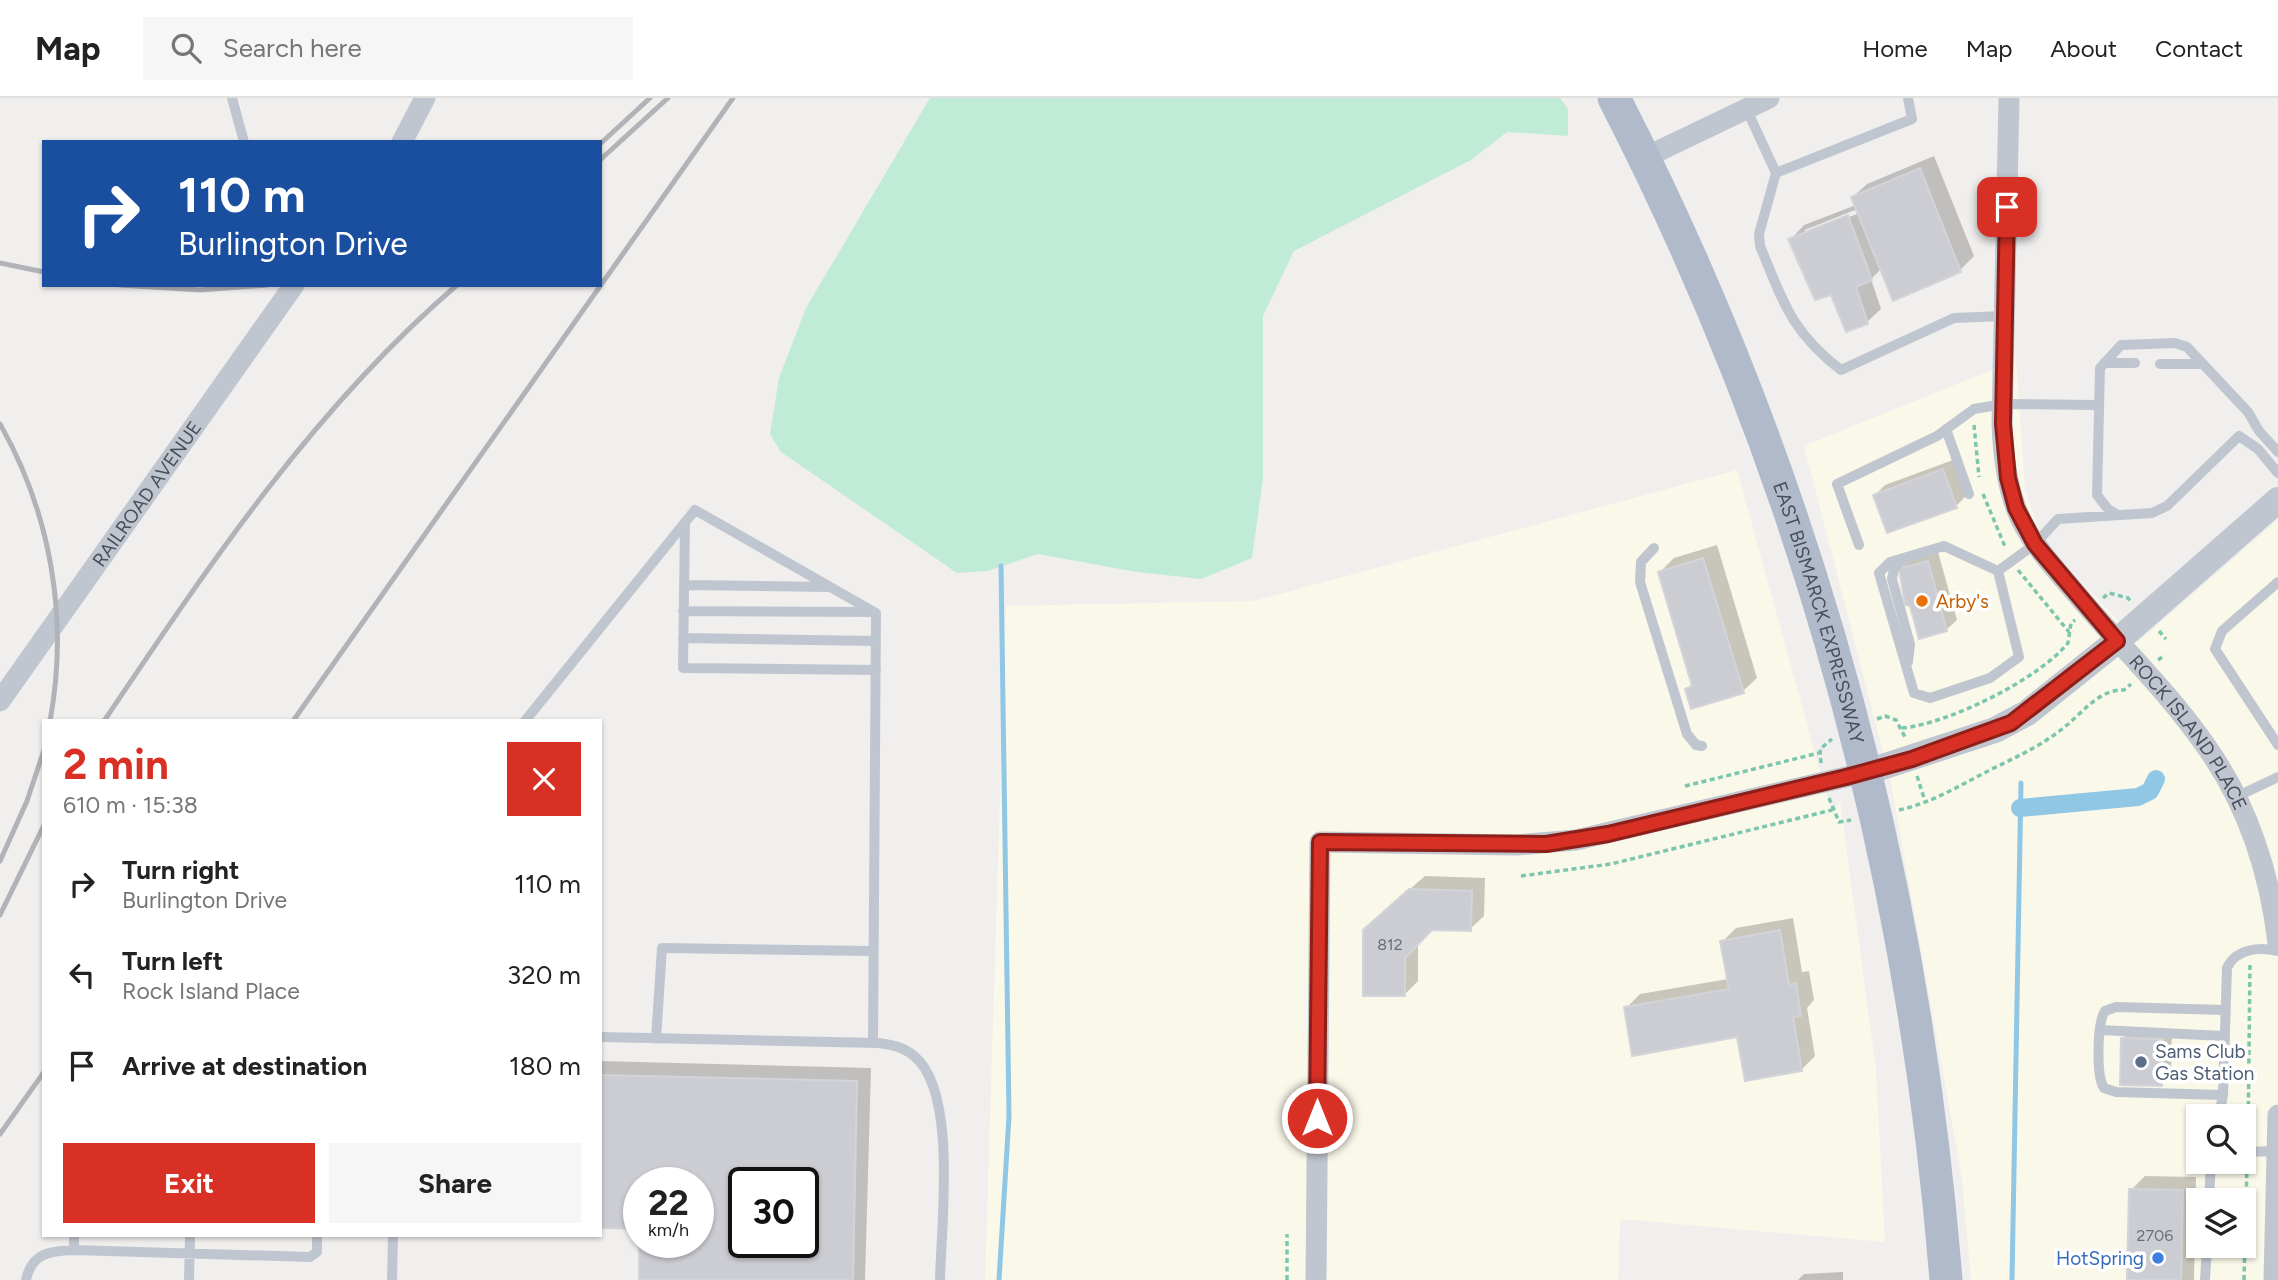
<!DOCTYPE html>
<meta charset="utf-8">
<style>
:root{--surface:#fff;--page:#f6f6f6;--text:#222;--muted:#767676;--line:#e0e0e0;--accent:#d93025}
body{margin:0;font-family:Figtree,sans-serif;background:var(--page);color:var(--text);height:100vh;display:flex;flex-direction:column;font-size:26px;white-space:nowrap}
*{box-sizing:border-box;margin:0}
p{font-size:23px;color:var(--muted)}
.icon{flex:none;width:38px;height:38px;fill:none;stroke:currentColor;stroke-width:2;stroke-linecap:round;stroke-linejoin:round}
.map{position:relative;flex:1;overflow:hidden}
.details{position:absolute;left:42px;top:621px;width:560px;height:518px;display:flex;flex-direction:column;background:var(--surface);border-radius:0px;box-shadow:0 2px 5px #0004}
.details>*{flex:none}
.top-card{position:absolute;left:42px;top:42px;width:560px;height:147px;border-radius:0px;box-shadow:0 2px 5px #0004;background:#1a4fa0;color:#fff;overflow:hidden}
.buttons{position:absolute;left:2186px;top:1006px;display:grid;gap:14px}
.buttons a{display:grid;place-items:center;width:70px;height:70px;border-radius:0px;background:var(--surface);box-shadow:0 2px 5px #0004;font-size:35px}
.speed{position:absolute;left:623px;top:1069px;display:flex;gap:14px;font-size:35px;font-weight:700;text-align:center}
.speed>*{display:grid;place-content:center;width:91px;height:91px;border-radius:50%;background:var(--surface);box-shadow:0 2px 5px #0004;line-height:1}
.speed small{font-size:18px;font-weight:400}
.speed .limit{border:4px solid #111;border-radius:10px;background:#fff;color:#111}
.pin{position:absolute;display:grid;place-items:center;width:60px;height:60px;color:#fff;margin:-30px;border-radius:14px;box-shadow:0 4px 10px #0006}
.me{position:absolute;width:77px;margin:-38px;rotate:0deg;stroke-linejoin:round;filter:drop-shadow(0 0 5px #0008)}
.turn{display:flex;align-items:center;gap:24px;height:147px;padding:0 21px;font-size:32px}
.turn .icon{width:91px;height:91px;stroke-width:2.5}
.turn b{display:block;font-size:49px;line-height:60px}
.round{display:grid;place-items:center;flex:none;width:74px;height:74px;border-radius:0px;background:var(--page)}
.summary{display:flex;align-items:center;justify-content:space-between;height:119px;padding:0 21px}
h1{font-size:42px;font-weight:700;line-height:52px;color:var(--accent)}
.primary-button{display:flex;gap:14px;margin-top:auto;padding:14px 21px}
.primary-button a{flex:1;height:80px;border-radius:0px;background:var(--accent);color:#fff;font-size:28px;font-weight:700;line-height:80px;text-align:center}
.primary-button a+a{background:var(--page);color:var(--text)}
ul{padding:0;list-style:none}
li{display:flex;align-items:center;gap:21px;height:91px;padding:0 21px}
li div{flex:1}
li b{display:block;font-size:26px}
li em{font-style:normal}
header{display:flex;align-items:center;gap:42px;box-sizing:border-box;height:98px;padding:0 35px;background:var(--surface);border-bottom:2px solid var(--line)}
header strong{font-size:33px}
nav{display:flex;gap:38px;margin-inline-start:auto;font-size:24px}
.search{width:490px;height:63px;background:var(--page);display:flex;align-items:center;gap:18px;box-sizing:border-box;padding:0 24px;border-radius:0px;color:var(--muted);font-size:26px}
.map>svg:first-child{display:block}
.commercial{fill:#faf8e9;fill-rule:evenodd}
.green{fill:#c0ebd7}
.shadow{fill:#0003;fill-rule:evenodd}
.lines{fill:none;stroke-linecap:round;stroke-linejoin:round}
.stream{stroke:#90c7e5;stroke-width:5}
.canal{stroke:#90c7e5;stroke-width:18}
.building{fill:#cccdd3;stroke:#d3d4d9;stroke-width:2;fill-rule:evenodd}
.path{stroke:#7bc6ac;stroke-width:3.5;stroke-dasharray:5 3.5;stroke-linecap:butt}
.service{stroke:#c0c6cf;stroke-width:10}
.minor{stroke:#c0c6cf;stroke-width:21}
.tertiary{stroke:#c0c6cf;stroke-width:26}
.primary{stroke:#b0bacb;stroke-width:33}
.rail{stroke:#b1b3b8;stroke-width:5}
.route-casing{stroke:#8d1f18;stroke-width:18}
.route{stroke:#d93025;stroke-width:12}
.food-dot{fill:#e8710a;stroke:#fff;stroke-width:2.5}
.service-dot{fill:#5c6f8a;stroke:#fff;stroke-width:2.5}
.shop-dot{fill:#3f7fe0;stroke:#fff;stroke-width:2.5}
.labels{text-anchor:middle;stroke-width:7;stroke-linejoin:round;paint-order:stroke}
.number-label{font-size:16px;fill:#696e78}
.street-label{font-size:19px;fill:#484f5a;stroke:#fff}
.food-label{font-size:19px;fill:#c56008;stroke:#fff;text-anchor:start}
.service-label{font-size:19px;fill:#4e5e75;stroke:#fff;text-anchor:start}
.shop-label{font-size:19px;fill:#366cbe;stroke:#fff;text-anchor:end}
</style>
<header>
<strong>Map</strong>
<div class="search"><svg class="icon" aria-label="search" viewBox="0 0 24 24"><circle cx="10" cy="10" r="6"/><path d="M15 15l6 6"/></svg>Search here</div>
<nav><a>Home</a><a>Map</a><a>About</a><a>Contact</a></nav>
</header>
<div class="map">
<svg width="2278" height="1182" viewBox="0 0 2278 1182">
<rect width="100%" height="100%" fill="#f1efee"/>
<path class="commercial" d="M2016,262L2025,391L2036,425L2051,452L2138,544L2278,422V1182H1971L1962,1080L1891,685L1804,348ZM2198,1018H2244V1064H2198ZM2198,1102H2244V1148H2198Z
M1737,372L1832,717L1840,703L1876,972L1885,1144L1620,1121L1618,1182H985L1006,508L1254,503Z"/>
<path class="green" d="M930,0H1560L1568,11V38L1507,34L1471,62L1294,153L1263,218V380L1252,460L1201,481L1137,474L1038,456L987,473L957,475L781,354L770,336L779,280L806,210Z"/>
<path class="shadow" d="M1934,58L1974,158L1960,172L1882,170L1871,181L1881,211L1867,224L1833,195L1791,141L1804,127L1856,107L1853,99L1867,86ZM1855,112L1857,116L1805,136V132Z
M1953,362L1966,398L1956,408L1875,397L1885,387Z
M1717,447L1757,580L1743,593L1687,591L1693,584L1660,474L1674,460Z
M1938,454L1957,522L1946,532L1901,471L1911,461Z
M1425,778L1485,780L1484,818L1470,831L1432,830L1418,844V883L1404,897L1379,818Z
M1793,820L1802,874L1809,873L1814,902L1807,910L1815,958L1801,972L1739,937L1626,910L1640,896L1728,881L1722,844L1736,830Z
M2133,930L2172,931L2171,976L2161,987L2122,941Z
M600,963L871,970L865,1182H640L698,1144V1085H639L600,1128ZM744,1085H803V1144H744Z
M2145,1078L2196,1079L2194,1182H2129L2131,1092Z
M1843,1174V1182H1798L1804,1176Z"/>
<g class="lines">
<path class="stream" d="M999,1182L1009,1018L1001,468
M2012,1182L2021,685"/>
<path class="canal" d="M2020,710L2138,699L2150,693L2156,681"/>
</g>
<path class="building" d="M1920,70L1961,174L1893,203L1851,99Z
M1848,117L1872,182L1856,189L1868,226L1846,234L1831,197L1815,202L1788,141Z
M1943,371L1957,410L1887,435L1873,397Z
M1703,460L1744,595L1691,611L1685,591L1692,588L1658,474Z
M1928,463L1947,533L1919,541L1910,508L1905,507L1899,471Z
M1409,791L1472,793L1471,833L1432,832L1405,860V898H1363V832Z
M1780,832L1789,887L1796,885L1801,918L1793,919L1802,973L1745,983L1737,939L1632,958L1624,909L1729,891L1720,843Z
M2121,940L2163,941L2162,988L2120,987Z
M600,977L857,983L853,1182H639V1144H698V1085H639V1131L600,1130ZM744,1085H803V1144H744Z
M2129,1091L2183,1092L2181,1182H2127Z"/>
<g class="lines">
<path class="path" d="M1974,327L1979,379
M1983,396L2006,451
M2018,472L2069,534
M2103,500L2109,495L2128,500L2132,505
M2159,533L2166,541
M2158,562L2165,557
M1877,621L1885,618L1896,622L1906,641
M1902,630C1948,626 2039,581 2068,545L2071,525L2075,522
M1821,665L1820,651L1832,641
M1917,678L1925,703
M1685,688L1819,655
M1829,700L1839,724L1851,722
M1899,712C1931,705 1959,688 1988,673C2016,659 2042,648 2067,627C2084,613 2100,591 2124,592L2131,586
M1521,778L1611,766L1832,712
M2248,1042L2250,865
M1287,1182V1136
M2244,1182L2247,1067"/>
<path class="service" d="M232,0L244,44
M1908,0L1912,21L1776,75L1759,136L1760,148C1783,203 1791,234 1841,272L1954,220L2004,218
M1746,10L1776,75
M2104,265H2135
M2160,266H2203
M1946,331L1969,396
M2116,416L2108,411L2097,397L2100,270L2121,247L2175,245L2187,249L2248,314L2259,333L2278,354
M685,424L683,570L876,572
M1859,447L1837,386L1937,338L1974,311L2003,306L2098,307
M1654,450L1641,464L1640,484L1687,636L1696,647L1702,648
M1904,461L1894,471L1892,481L1910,546L1908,564
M1998,473L2019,559L1990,580L1930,600L1914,595L1879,475L1890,464L1944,448L1998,473L2035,446L2058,421L2152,415L2167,408L2239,338L2258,351L2278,375
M2278,484L2222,533L2215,551L2278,647
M684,487L828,489
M683,513L873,514
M683,540L876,543
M525,623L695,412L876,515L873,945
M2236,699L2278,679
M2100,932L2224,938
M600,939L879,945C892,947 904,949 914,958C958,993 941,1129 940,1182
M656,941L662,850L873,853
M2223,997L2116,994L2104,990C2096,978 2097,925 2105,913L2116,909L2225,912
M2219,1018L2223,997L2227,870C2236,850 2260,849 2278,853
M2244,1054L2277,1053
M2209,1102L2211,1064
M74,1152L310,1159L317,1154V1138
M26,1182C32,1155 49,1153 74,1152V1138
M189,1182L190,1138
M392,1182L393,1138
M2205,1182L2207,1148"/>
<g class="minor">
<path id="s1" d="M2009,0L2002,326C2003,355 2006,383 2016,410C2028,442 2052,467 2074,493C2118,546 2169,594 2208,651C2248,708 2270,777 2278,845"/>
<path d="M402,44L425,0"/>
<path d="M1644,60L1769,0"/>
<path id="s2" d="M0,603L294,187"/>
<path d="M1316,1182L1320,744L1517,747L1576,742L1867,674"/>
<path d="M2274,1182L2278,1017"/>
</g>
<path class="tertiary" d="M1867,674L1995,632L2027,615L2117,543L2278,402"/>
<path class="primary" id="s3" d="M1614,0C1805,371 1913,767 1946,1182"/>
<path class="rail" d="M600,46L650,0
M600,62L668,0
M0,165L44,174
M120,187L200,192L267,187
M0,326C51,416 69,521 50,623
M104,623C209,467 314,310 457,187
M293,623L733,0
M0,763L27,703L44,652
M0,817L44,727
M0,1036L44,974"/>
</g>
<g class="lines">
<defs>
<path id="route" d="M1317,1020L1320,744L1546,746L1608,736L1846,679L1912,661L2011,625L2117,543L2035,446L2016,410L2008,380L2003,326L2007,109"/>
</defs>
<use href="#route" class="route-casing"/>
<use href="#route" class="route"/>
</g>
<circle class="food-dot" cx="1922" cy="503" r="7"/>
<circle class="service-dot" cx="2141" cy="964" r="7"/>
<circle class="shop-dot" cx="2158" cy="1160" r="7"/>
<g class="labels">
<g class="number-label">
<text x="1390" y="852">812</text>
<text x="2155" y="1143">2706</text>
</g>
<g class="street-label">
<text dy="7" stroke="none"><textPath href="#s2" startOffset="254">RAILROAD AVENUE</textPath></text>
<text dy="7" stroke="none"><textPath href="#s3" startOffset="555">EAST BISMARCK EXPRESSWAY</textPath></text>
<text dy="7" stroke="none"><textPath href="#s1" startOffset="696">ROCK ISLAND PLACE</textPath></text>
</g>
<g class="food-label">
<text x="1936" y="510">Arby's</text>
</g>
<g class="service-label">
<text x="2155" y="960">Sams Club<tspan x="2155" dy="22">Gas Station</tspan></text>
</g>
<g class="shop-label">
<text x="2144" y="1167">HotSpring</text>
</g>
</g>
</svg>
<div class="buttons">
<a><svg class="icon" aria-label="search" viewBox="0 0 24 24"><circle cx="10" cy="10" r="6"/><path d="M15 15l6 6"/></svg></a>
<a><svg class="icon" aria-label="layers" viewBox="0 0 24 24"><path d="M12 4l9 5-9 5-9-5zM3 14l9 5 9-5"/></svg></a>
</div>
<div class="speed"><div>22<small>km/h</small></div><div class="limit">30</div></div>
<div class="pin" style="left:2007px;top:109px;background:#d93025"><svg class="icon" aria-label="arrive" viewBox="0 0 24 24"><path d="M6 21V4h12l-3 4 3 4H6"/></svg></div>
<svg class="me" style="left:1317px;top:1020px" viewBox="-20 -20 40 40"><circle r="17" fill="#d93025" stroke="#fff" stroke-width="3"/><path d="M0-11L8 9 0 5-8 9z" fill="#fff"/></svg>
<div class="top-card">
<div class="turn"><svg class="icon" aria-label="right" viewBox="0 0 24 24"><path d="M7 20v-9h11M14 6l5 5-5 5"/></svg><div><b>110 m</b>Burlington Drive</div></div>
</div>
<section class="details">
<div class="summary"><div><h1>2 min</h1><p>610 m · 15:38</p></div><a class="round" style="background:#d93025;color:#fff"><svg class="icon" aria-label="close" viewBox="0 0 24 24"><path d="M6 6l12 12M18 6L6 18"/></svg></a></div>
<ul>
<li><svg class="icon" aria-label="right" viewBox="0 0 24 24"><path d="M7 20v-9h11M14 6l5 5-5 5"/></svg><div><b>Turn right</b><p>Burlington Drive</p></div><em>110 m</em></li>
<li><svg class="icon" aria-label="left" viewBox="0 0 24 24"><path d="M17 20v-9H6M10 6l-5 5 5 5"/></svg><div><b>Turn left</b><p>Rock Island Place</p></div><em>320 m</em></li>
<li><svg class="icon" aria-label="arrive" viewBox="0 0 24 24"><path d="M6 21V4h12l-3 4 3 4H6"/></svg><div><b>Arrive at destination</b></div><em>180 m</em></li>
</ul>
<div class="primary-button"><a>Exit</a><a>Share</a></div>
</section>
</div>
